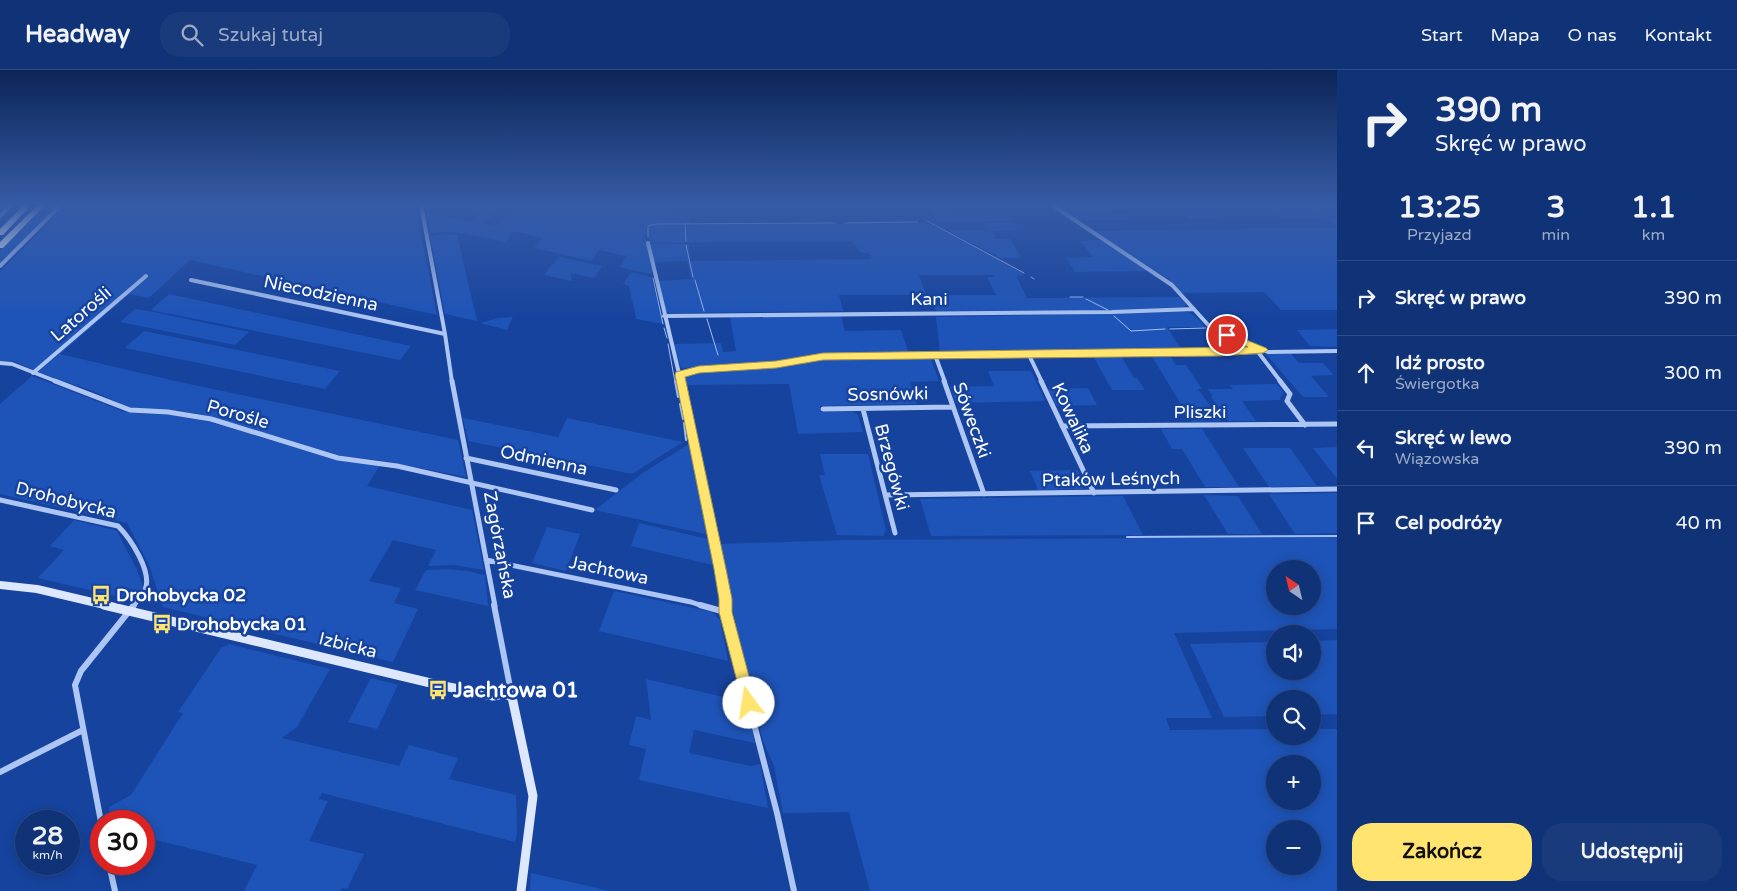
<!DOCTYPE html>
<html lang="pl">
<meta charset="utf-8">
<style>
:root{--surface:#103276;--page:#193a7b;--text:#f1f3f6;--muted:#9caac5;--line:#304d88;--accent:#ffe46f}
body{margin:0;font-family:"Varela Round",sans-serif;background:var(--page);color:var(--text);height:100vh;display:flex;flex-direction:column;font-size:19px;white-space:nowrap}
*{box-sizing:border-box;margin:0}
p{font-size:16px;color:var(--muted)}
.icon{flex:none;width:28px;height:28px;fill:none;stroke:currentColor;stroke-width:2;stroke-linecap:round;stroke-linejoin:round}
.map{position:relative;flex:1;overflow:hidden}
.side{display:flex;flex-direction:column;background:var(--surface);width:400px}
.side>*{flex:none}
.guide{background:#103276;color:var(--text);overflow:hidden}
.needle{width:32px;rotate:325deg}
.fabs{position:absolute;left:1266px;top:490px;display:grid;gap:10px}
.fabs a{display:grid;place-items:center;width:55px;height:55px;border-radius:50%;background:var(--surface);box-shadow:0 2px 12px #0003,0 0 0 1px var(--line);font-size:25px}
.speed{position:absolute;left:15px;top:740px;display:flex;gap:10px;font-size:25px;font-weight:700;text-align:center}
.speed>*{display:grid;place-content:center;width:65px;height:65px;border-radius:50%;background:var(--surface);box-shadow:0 2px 12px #0003,0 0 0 1px var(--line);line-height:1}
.speed small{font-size:12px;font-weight:400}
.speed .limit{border:8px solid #d22;background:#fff;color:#111}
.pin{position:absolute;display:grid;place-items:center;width:42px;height:42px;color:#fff;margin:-21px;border:2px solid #fff;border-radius:50%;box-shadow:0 1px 5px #0007}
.me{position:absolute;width:55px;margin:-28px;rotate:346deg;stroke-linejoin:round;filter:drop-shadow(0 0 4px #0008)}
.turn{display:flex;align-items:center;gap:18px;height:105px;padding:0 15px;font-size:22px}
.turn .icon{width:65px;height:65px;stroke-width:2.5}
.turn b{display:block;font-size:35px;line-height:42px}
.eta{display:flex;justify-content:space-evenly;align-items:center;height:85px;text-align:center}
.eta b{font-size:30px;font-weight:700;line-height:35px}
.primary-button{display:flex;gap:10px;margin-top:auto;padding:10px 15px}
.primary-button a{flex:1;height:58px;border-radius:20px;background:var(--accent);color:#111;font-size:20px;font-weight:700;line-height:58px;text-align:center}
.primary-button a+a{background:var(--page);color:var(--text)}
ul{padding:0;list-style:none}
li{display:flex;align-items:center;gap:15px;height:75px;padding:0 15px;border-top:1px solid var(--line)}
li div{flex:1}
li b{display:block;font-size:19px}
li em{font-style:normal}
header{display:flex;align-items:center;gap:30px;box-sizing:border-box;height:70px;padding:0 25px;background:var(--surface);border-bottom:1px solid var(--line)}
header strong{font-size:24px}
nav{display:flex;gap:28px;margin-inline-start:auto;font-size:18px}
.search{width:350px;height:45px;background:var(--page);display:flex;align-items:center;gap:12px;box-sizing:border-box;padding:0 18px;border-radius:20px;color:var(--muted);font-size:19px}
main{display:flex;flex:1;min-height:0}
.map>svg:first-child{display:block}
.green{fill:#1e54b8;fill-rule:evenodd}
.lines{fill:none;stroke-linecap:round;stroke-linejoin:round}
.stream-far1{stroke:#a0bff6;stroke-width:1}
.stream{stroke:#a0bff6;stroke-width:2}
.street-far2{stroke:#adc6f3;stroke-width:4}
.street-far1{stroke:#adc6f3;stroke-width:5}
.street{stroke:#adc6f3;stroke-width:6}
.secondary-far1{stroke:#dde7fd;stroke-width:8}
.secondary{stroke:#dde7fd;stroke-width:9}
.highway{fill:#fff;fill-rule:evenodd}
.route{fill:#ffe46f;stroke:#a69448}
.labels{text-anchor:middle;stroke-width:5;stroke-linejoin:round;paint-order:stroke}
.street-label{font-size:18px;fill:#fff;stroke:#16439e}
.poi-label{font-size:18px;font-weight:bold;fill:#fff;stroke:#16439e;text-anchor:start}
.near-poi-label{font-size:21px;font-weight:bold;fill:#fff;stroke:#16439e;text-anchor:start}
</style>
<header>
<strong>Headway</strong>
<div class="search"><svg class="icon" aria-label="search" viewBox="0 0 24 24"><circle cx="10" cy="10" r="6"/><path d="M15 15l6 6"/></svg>Szukaj tutaj</div>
<nav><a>Start</a><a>Mapa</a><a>O nas</a><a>Kontakt</a></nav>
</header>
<main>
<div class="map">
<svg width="1337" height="821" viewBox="0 0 1337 821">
<rect width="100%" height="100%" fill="#16439e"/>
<path class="green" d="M46,135H59L0,194V181Z
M66,135H396L416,140L437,245L190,190L149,228L129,224L60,284L175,311L458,370L466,407L385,391L342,386L199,344L177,340H149L128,337L93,321L38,302L59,284L55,282L34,300L13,291H0V202Z
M486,135H502L484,154L496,157L516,135L564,137L565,135H954L956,141H1006L1010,151L937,152L929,136L676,138L680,144L690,150L691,154L836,152L837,154H844V152L918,150L920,153C939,152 1005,194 1025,205L1016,206L1027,228L1179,227L1186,234L1184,237L1112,240L938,241L935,240L932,225H996L987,207H994V205H919L926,225H839L843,241L670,243L666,241L659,211L692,209L687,191L654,192L650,174H689L690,191L872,189L870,184L860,182L852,171L650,173L648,164H644L653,202L650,204L619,197L627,186L599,180L592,191L534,178L543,168L514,161L505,172L457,162L430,163L426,142L470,152Z
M1055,135H1146L1138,136L1120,142L1066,143Z
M1270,138L1296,140L1337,150V240H1281L1264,222L1181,223L1170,210L1093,161L1337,157L1327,148L1281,149Z
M1180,139H1210L1220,149H1189Z
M1125,143L1129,150H1076L1068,145Z
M983,153H1014L1018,160L992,161L996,169H1010L1021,188H1001L947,160H986Z
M441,164L457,165L477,251L445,244L430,166Z
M1102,170L1150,201L1073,202L1075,201L1065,188L1093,187L1080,171Z
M559,187L602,196L594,208L571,203L572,211L544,205Z
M631,202L651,207L663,254L636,249L629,216L623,214Z
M169,224L411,276L400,290L151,240Z
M135,239L149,241L249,262L235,275L120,252Z
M1162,241C1186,241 1189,238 1205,257H1167L1180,277L1163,278L1165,282L943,283L940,282L936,247L1109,244Z
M841,246L845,261L901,260L909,284L811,286L757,294L681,298L674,274L721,273L723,282L736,281L730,247Z
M513,247L507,260L480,253L498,248Z
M1337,259V277L1310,276L1297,260Z
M144,261L340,301L325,319L125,278Z
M1266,284H1291L1299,293H1323L1334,305L1311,306L1329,327H1303Z
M1151,285H1170L1176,295H1186L1202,319H1198L1221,351L1192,352Z
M1093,286H1121L1134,308H1137L1145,320H1112Z
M930,287L939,311L910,312L917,334L820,336L821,342H853L858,345L863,362L798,364L789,314L685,315L684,308L687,305L702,301L774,295L810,289Z
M988,301H1031L1045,331L956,333L950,317L994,316Z
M32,306L122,341L133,343L172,345L210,352L336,390L380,395L367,416L472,440L484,500L454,495L428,496L436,480L393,470L369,511L401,518L394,533L418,539L393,592L163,537L149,495L127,453L0,424V334Z
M1277,314L1284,323L1280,328L1281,330L1242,331L1256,351H1228L1211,327L1212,325L1208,319H1233L1230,315Z
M1088,318L1097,335L1057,336L1048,319Z
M463,348L558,367L567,348L683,372L632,404L468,371Z
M1161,359H1202L1239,417H1205L1182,379H1172Z
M689,374H692L710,465L595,440L641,404Z
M1337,377V409L1313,378Z
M1243,378H1290L1317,416L1269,417Z
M820,384H868L886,461L883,466L837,465L819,405H825Z
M1078,400L1085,415L1082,419L1038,420L1030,401Z
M1337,423V463L1295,464L1269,424Z
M1204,425L1238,426L1262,464H1228Z
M1123,426L1143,465L931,466L920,429Z
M74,450L117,461L137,500L143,517L133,530L38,508L64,480L50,476Z
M639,453L712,470L717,496L631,476Z
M547,457L580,464L566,501L532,493Z
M1337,467V559L1174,563L1212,648H1166L1170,660L1275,659V666H1312L1313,659H1337V821H870L849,742L783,743L774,696L763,671L744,595L719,474L846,470ZM1275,499H1312V536H1275ZM1275,694H1312V731H1275ZM1275,759H1312V796H1275Z
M447,499L468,501L485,505L488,536L415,520L426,500Z
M614,521L712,542L720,550L728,591L599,561Z
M1337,570V644L1313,645L1312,629H1275V646L1224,647L1190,574L1275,572V601H1312L1313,571Z
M229,574L330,599L297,657L282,668L399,696L409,675L458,688L449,709L516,725L517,764L515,772L322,723L319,729L328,731L309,771L364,784L347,819L342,818L340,821H244L257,795L144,767V751H111L109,737L131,725L183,643L178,642L221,578Z
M371,608L398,615L377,659L348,652Z
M646,609L745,632L755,673L694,660L689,683L751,696L760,694L768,738L639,710L646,679L629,675L636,646L651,650Z
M531,803L610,821H530Z"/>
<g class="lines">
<path class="stream-far1" d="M927,151L1024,203
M845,153L918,152
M685,154L686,171
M648,167V156L656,154L835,153
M686,175L693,207
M1031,207L1034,209
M653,208L663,254
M695,210L704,241
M1070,227H1083
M1086,229L1108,240
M1114,246L1131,261L1165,259
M707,249L718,285
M664,258L667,268
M1170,259L1206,258
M1220,264L1254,279
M668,274L675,312"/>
<path class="stream" d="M675,311L678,327
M680,334L683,349
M684,353L686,370
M1127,467L1337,466"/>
<path class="street-far2" d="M421,135L445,264L452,312
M1052,135L1172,215L1211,258L1268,282L1337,281
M0,146L11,135
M648,173L681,312
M0,196L61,135
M191,210L445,264
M664,246L1112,242L1194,239
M1258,282L1281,312
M935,285L945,312
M1029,285L1042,312
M0,293L12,294L58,312
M33,303L146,206
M680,305L699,300L776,294L823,286L1258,282L1263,280"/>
<path class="street-far1" d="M55,311L130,340L168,342L211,349L338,388L397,396L592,440
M452,311L495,536
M680,311L720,499L725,536
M944,311L984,424
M1041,311L1094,423
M1280,311L1290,324L1287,331L1305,355
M823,339L953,337
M863,339L895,463
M1062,356L1337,354
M466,388L616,420
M886,425L1337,419
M0,430L118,456C130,468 153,502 145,520C143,526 137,531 133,536
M486,490L691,532L703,536"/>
<path class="street" d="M494,535L512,627
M700,535L725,542
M725,535V542L777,743L794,821
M0,702L83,660
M101,752L75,615L81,601L134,535
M109,794L115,821"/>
<path class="secondary-far1" d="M0,515L37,519L109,536"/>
<path class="secondary" d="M104,535L439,615L493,626L504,624L512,627L533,726L521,821"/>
<path class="highway" d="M24,135H31L3,165H0V159Z
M38,135H45L3,178H0V172Z"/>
</g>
<linearGradient id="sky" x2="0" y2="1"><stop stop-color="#0c2557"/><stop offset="0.54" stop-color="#365ba6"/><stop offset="1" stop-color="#365ba6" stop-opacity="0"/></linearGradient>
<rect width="1337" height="250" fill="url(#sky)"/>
<path class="route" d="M1227,262L1266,278L1268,280L1263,283L1220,286L823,290L776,298L699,303L685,307L726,499L732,529V542L756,633L754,638L749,640L744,638L719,542V529L714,499L675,305L676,302L699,296L776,291L823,283L1248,277L1224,267V263Z"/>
<defs>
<symbol id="bus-bare" viewBox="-9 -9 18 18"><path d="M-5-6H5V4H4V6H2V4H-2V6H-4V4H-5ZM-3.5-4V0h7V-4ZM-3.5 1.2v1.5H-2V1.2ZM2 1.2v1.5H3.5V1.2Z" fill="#ffe46f" stroke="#16439e" stroke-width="2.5" paint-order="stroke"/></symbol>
</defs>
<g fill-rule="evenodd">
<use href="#bus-bare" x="87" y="511" width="28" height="28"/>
<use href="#bus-bare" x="148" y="540" width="28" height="28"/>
<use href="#bus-bare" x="424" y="606" width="28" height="28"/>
</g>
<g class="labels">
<g class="street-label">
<text transform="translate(321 223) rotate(12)" y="6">Niecodzienna</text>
<text x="929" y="235">Kani</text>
<text transform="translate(81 244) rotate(-41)" y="6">Latorośli</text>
<text transform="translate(888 324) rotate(-1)" y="6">Sosnówki</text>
<text x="1200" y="348">Pliszki</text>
<text transform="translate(238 344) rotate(16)" y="6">Porośle</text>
<text transform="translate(1073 348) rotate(65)" y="6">Kowalika</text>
<text transform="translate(972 350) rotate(70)" y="6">Sóweczki</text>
<text transform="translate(544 390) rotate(12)" y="6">Odmienna</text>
<text transform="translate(892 397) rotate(75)" y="6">Brzegówki</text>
<text transform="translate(1111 409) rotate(-1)" y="6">Ptaków Leśnych</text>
<text transform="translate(66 430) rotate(14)" y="6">Drohobycka</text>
<text transform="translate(500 475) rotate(79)" y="6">Zagórzańska</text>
<text transform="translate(609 500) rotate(12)" y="6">Jachtowa</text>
<text transform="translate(348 575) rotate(14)" y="6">Izbicka</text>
</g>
<g class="poi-label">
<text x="116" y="531">Drohobycka 02</text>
<text x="177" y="560">Drohobycka 01</text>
</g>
<g class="near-poi-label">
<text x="453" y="627">Jachtowa 01</text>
</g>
</g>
</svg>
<div class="fabs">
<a><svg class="needle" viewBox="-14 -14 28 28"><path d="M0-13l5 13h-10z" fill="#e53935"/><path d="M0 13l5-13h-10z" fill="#9caac5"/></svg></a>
<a><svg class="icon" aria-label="sound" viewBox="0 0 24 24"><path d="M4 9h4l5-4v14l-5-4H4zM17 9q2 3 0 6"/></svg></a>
<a><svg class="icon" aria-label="search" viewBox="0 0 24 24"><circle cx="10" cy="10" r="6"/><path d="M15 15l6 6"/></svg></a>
<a>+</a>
<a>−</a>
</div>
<div class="speed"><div>28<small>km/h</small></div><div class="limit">30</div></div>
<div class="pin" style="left:1227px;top:265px;background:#d93025"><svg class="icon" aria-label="arrive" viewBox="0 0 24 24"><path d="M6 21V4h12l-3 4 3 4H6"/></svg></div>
<svg class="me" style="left:749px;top:633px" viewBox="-20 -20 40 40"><circle r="19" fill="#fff"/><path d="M0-13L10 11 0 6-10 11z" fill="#ffe46f"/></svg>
</div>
<section class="side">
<div class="guide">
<div class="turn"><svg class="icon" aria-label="right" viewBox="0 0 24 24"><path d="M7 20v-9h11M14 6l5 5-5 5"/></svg><div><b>390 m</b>Skręć w prawo</div></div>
</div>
<div class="eta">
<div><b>13:25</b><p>Przyjazd</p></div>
<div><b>3</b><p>min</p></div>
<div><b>1.1</b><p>km</p></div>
</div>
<ul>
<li><svg class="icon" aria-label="right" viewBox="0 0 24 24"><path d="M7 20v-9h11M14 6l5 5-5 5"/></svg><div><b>Skręć w prawo</b></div><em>390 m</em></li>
<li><svg class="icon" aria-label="ahead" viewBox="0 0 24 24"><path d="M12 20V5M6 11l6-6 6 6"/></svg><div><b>Idź prosto</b><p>Świergotka</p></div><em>300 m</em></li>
<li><svg class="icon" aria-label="left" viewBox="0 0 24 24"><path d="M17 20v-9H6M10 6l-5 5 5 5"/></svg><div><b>Skręć w lewo</b><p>Wiązowska</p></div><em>390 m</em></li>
<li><svg class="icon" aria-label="arrive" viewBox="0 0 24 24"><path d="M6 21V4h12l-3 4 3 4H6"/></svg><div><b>Cel podróży</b></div><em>40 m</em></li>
</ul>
<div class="primary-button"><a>Zakończ</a><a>Udostępnij</a></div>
</section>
</main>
